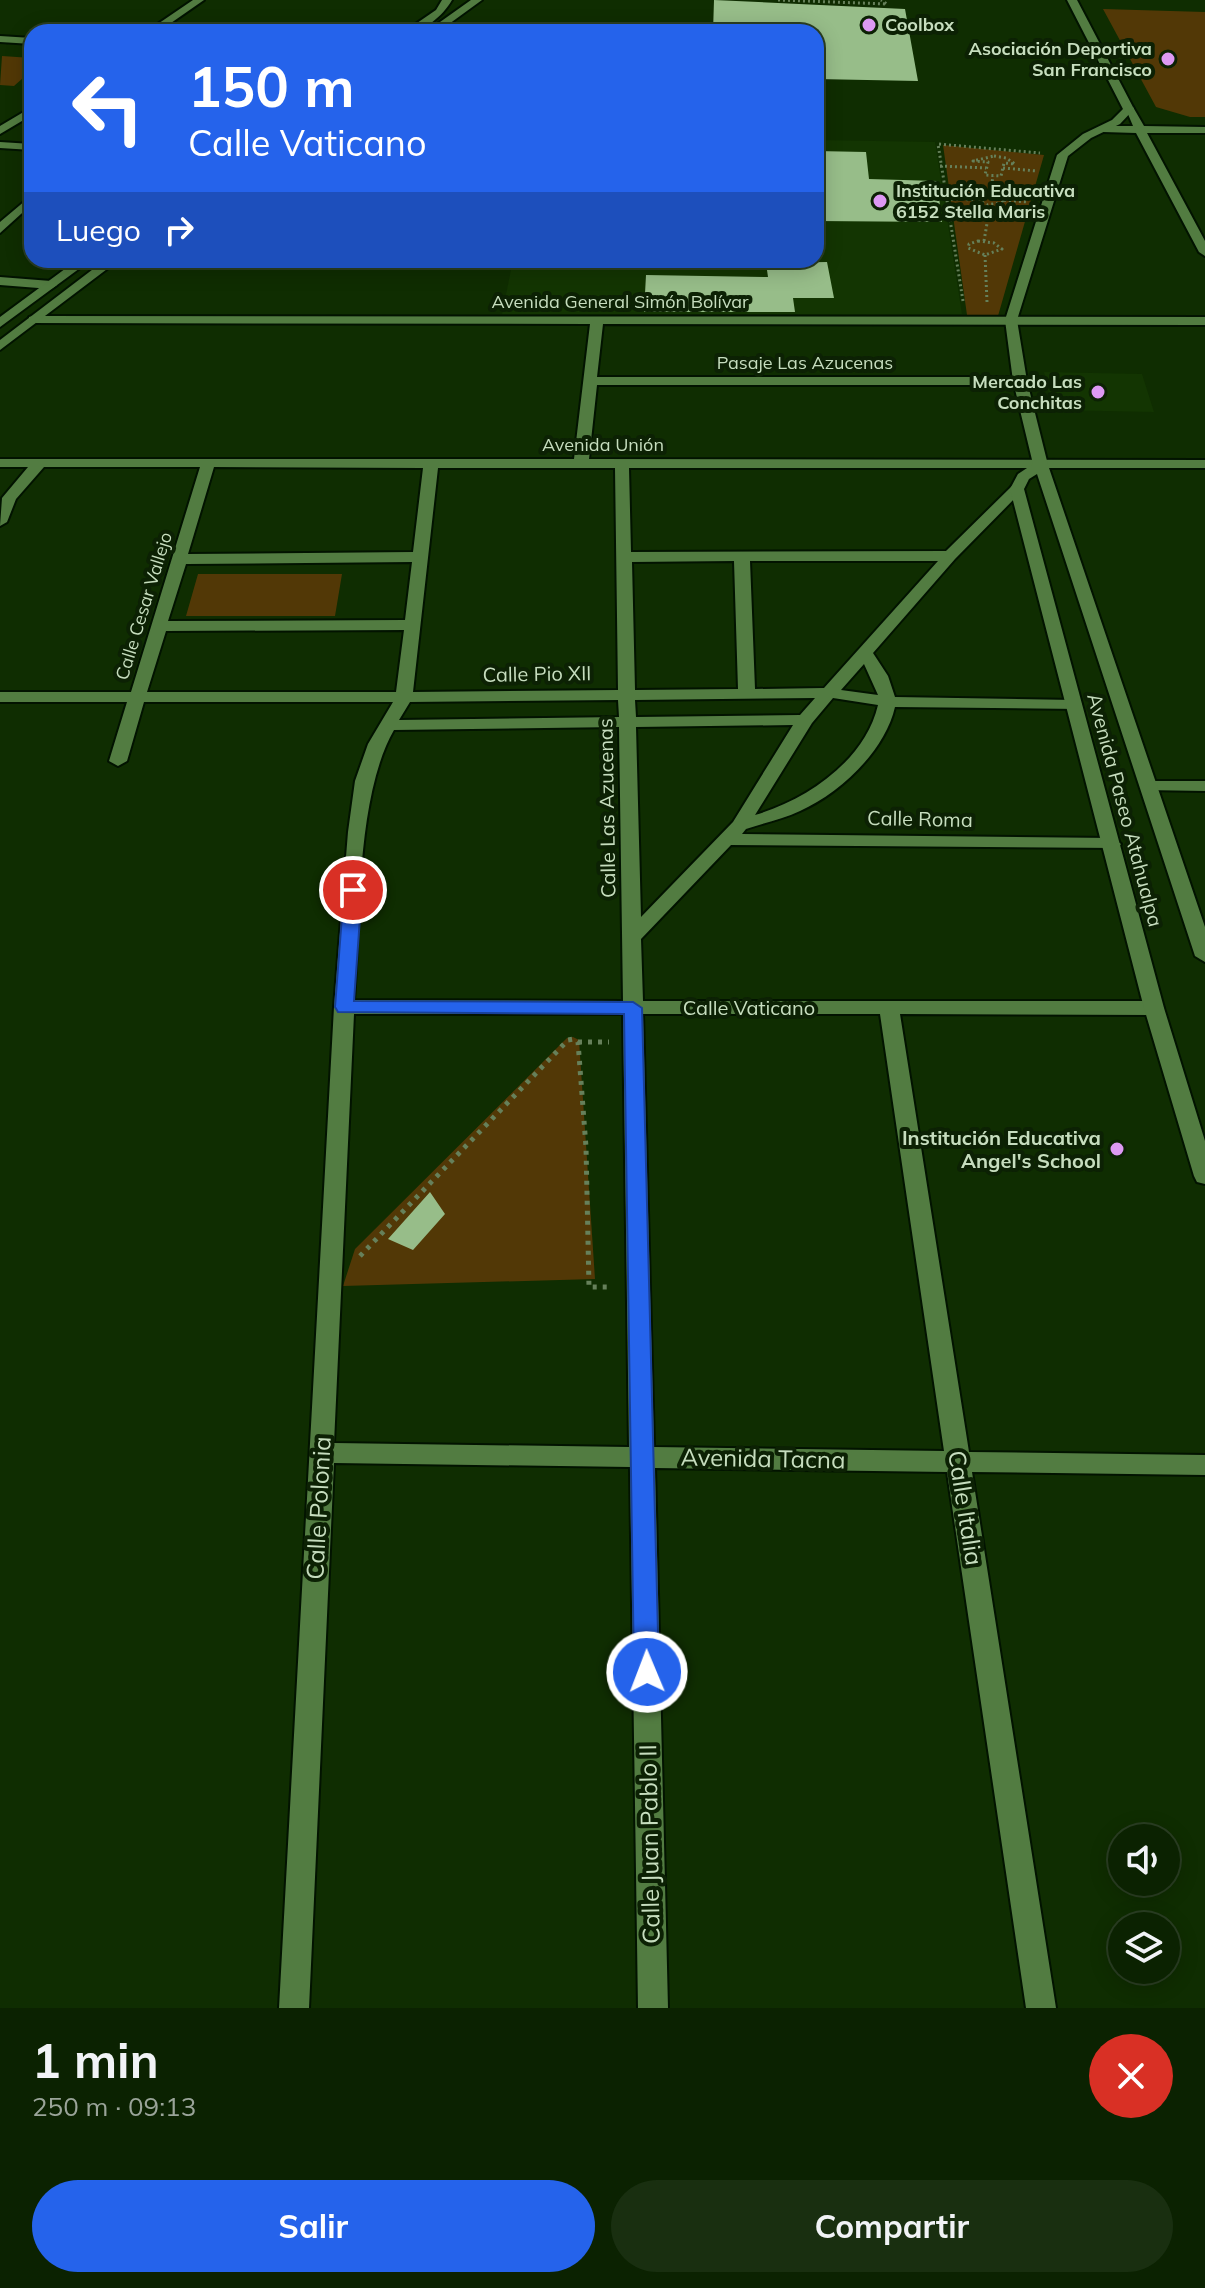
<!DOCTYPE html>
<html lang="es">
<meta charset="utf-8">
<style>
:root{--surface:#0b2201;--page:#192f10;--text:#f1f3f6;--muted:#9aa499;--line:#2b3f23;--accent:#2563eb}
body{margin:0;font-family:Mulish,sans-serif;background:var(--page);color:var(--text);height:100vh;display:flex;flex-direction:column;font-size:30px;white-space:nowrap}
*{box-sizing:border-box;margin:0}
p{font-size:26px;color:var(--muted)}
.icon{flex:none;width:44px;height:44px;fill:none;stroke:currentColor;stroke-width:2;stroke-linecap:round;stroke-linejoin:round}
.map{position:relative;height:2008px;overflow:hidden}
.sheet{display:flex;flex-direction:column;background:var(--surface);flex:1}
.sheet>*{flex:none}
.guide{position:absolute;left:24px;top:24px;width:800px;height:244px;border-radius:24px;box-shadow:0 4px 20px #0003,0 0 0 2px var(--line);background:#2563eb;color:#fff;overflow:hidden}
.tools{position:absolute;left:1108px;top:1824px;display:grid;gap:16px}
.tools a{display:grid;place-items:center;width:72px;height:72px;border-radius:50%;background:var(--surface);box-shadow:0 4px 20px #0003,0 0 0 2px var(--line);font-size:40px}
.pin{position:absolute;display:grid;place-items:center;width:68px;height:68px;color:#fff;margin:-34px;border:4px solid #fff;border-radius:50%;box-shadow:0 2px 8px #0007}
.me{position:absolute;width:88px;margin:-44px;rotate:359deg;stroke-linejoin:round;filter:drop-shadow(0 0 6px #0008)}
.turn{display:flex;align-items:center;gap:28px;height:168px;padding:0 32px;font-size:36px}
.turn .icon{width:104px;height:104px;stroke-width:2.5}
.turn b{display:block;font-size:56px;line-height:68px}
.then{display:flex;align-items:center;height:76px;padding:0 32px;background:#0003;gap:16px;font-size:30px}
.round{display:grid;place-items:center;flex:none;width:84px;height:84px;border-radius:42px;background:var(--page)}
.head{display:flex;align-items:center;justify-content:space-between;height:136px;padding:0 32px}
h1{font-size:48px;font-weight:700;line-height:60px}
.primary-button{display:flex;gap:16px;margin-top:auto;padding:16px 32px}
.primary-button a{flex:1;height:92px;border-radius:48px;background:var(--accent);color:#fff;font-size:32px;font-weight:700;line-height:92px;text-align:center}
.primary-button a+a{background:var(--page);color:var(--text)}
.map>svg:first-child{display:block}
.built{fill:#133502}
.green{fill:#523806}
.building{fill:#97bd89}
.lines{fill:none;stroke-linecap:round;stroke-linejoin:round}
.minor-casing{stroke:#021300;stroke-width:4}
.tertiary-casing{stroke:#021300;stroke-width:4}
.path-far1{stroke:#66805a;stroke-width:3;stroke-dasharray:2 3;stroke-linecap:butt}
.path{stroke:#66805a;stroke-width:5;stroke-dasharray:4 6;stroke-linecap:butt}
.minor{fill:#527c41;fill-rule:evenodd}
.tertiary{fill:#527c41;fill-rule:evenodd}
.route{fill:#2563eb;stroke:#184099;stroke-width:2}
.poi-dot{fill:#dd99f3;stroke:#0c2104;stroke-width:3}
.labels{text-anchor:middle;stroke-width:8;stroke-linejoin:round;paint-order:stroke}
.far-poi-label{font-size:18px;font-weight:bold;fill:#c6ddbe;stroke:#0c2104;text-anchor:start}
.far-street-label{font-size:18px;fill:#c6ddbe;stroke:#0c2104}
.street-label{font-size:20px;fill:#c6ddbe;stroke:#0c2104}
.poi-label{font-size:20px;font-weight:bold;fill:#c6ddbe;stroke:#0c2104;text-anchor:end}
.near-street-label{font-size:24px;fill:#c6ddbe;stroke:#0c2104}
</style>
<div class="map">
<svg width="1205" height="2008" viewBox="0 0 1205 2008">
<rect width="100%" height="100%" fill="#0f2d01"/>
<path class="built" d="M816,140L935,142L962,314H502L513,260H816Z
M1044,372L1142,374L1154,412L1053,410Z"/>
<path class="green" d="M1103,9L1205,12V117H1190L1156,107Z
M2,56L32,58V70L14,86L0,85Z
M943,145L1044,155L998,316L967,315Z
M198,574H342L335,616H186Z
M573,1037L579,1040L595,1279L343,1286L355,1249L567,1038Z"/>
<path class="building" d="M714,0L905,9L918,81L816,79V32H713Z
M816,151L866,152L869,179L937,181L942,222L816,221Z
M827,262L834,298H793L795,312H644L646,275L768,277L766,263Z
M430,1192L445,1214L413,1250L388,1239Z"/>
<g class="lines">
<defs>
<path id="minor" d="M193,0H204L158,32H146Z
M0,36L32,38V44L0,42Z
M32,107V115L0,134V126Z
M1125,107H1133L1144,126L1205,127V133H1147L1205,241V256L1199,252L1136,133L1103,132L1098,129L1103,126H1133Z
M0,142L32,144V150L0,148Z
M32,195V204L0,233V222Z
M0,277L51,281L57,285L51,289L0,285Z
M34,316L1205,317V325L603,324L597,377H1020L1027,381L1020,385H597L589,459L1205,460V468H629L631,552L946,551L1012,486L1017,485L1024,489L955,559L873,653L888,676L895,697L1074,700L1080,701L1082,705L1080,709L895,707C885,751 840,793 800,811C783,819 764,823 746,829L742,834L1112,838L1121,844L1118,848L731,845L641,939L643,1001H1154L1164,1008L1154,1015L900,1014L969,1452L1205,1455V1475L972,1472L1056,2008H1026L947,1472L655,1468L668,2008H638L630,1467L334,1463L309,2008H279L334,1007L348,832L355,781L368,744L393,702H144L127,761L118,766L109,761L127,702H0V692H131L200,467H44L16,499L7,522L0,526L2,498L28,467H0V459H574L590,324L29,323V317ZM214,467L423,468L413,552L188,554ZM438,468H615L618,690L413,692ZM734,561L738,689L635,690L632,562ZM750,561H938L824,688L755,689ZM412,562L405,620L168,621L186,564ZM404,630L396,692H147L166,631ZM864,664L878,695L841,690ZM815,698L800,715L636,717L635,700ZM833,698L878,705C865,761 806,800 755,815L812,723ZM618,700L619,717L399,720L410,702ZM793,725L733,822L641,917L636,727ZM619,727L623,1001L354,1000C360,923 356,796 394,730ZM354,1014H623L629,1447L334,1443ZM643,1014H880L944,1451L654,1447Z
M1149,781H1205V791L1143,790L1140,786Z"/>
<path id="tertiary" d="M442,0H452C442,17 424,32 404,32L436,10Z
M471,0H482L438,32H426Z
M1067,0H1077L1134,109L1120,124L1091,138L1068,156L1017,320L1027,381L1048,465L1205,927V962L1195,956L1037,474L1029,479L1024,489L1164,1008L1205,1141V1184L1197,1182L1194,1176L1144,1008L1010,489L1018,474L1033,464L1013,381L1005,320L1057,155L1083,134L1112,120L1123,109Z
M77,260H91L0,327V317Z
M105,260H119L0,350V340Z"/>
</defs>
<use href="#minor" class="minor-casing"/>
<use href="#tertiary" class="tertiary-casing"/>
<path class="path-far1" d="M778,0L887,4L881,0
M994,156L1006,158L1015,164L1004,163L1001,176L985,175L988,162L973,161Z
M940,166L986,168
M1003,168L1037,171
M984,196L1000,197L1005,202L987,205L978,200Z
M990,196L993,176
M946,199L978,200
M1004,200L1028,202
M978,241L994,243L1002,249L985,255L968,248L969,244Z
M984,241L990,206
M985,255L987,302
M963,301L938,144L1040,153"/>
<path class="path" d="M578,1042H609
M360,1256L568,1040L574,1039L578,1042L586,1147L589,1287H610"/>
<use href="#minor" class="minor"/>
<use href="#tertiary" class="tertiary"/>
</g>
<path class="route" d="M353,885L362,890L354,1001L633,1002L642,1008L659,1672L655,1679L647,1682L638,1679L634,1672L624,1014L338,1012L335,1007L344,890Z"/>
<g class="poi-dot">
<circle cx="869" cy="25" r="8"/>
<circle cx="1168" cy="59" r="8"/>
<circle cx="880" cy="201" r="8"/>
<circle cx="1098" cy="392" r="8"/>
<circle cx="1117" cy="1149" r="8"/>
</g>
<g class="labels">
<g class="far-poi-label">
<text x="885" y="31">Coolbox</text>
<text x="1152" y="55" text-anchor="end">Asociación Deportiva<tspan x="1152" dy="21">San Francisco</tspan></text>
<text x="896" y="197">Institución Educativa<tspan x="896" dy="21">6152 Stella Maris</tspan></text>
<text x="1082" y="388" text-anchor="end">Mercado Las<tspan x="1082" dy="21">Conchitas</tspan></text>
</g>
<g class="far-street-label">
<text x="620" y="308">Avenida General Simón Bolívar</text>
<text x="805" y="369">Pasaje Las Azucenas</text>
<text x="603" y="451">Avenida Unión</text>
<text transform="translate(144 606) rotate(-73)" y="6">Calle Cesar Vallejo</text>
</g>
<g class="street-label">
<text transform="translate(537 674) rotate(-1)" y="7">Calle Pio XII</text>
<text transform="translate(607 808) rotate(-91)" y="7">Calle Las Azucenas</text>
<text transform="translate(1125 810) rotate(75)" y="7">Avenida Paseo Atahualpa</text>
<text transform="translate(920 819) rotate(1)" y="7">Calle Roma</text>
<text x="749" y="1015">Calle Vaticano</text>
</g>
<g class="poi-label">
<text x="1101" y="1145">Institución Educativa<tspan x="1101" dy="23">Angel's School</tspan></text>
</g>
<g class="near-street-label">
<text transform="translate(763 1459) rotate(1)" y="8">Avenida Tacna</text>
<text transform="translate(319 1508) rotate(-87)" y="8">Calle Polonia</text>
<text transform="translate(965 1508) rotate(81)" y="8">Calle Italia</text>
<text transform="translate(650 1844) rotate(-91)" y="8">Calle Juan Pablo II</text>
</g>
</g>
</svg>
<div class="tools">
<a><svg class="icon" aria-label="sound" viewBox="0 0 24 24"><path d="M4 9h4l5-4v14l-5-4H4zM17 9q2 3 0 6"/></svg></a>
<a><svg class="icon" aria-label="layers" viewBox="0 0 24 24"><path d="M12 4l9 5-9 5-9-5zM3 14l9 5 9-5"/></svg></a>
</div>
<div class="pin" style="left:353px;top:890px;background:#d93025"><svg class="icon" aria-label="arrive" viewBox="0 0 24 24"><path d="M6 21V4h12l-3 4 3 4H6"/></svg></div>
<svg class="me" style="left:647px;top:1672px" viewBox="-20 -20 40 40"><circle r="17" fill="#2563eb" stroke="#fff" stroke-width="3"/><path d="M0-11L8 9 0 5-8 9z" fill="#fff"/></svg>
<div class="guide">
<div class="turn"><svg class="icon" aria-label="left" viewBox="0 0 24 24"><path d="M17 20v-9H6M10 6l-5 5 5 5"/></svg><div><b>150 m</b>Calle Vaticano</div></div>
<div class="then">Luego<svg class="icon" aria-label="right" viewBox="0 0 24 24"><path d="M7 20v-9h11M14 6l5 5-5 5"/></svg></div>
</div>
</div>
<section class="sheet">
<div class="head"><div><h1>1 min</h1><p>250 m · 09:13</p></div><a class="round" style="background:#d93025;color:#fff"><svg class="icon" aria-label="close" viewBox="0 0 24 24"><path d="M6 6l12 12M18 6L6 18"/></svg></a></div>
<div class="primary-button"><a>Salir</a><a>Compartir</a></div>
</section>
